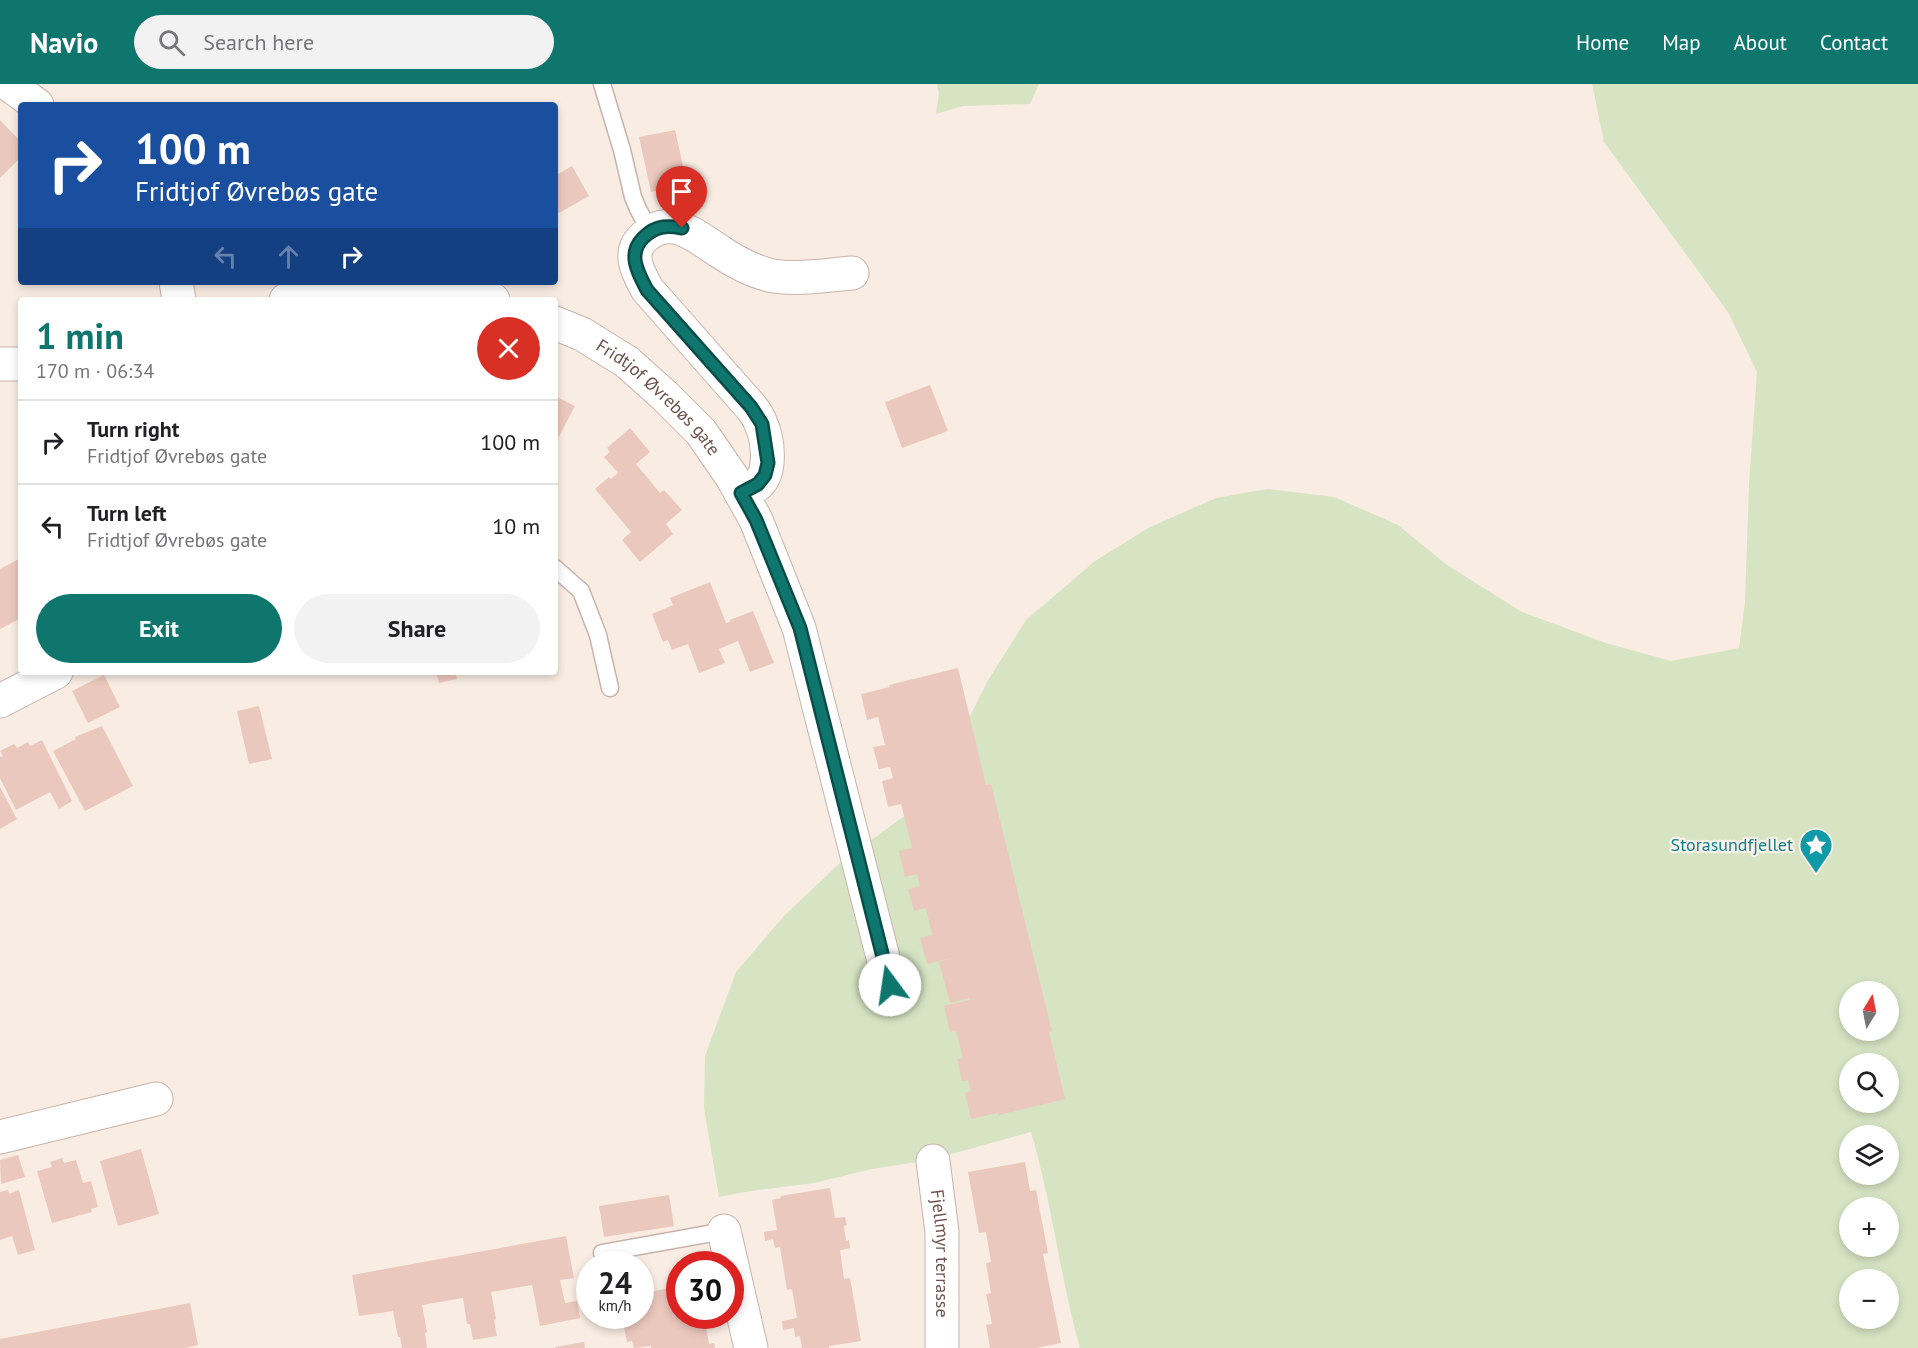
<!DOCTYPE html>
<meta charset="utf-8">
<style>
:root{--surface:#fff;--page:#f2f2f2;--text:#202124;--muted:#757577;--line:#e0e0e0;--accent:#0f766e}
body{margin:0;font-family:"PT Sans",sans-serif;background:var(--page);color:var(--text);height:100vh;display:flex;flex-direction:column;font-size:22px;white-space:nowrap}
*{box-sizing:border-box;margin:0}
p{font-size:20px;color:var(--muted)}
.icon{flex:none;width:33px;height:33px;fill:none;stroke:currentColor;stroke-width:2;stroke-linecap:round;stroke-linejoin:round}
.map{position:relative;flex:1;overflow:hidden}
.side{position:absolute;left:18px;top:213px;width:540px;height:378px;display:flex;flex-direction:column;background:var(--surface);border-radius:6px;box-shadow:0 3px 9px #0003}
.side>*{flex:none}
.top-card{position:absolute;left:18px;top:18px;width:540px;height:183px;border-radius:6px;box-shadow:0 3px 9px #0003;background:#1a4fa0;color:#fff;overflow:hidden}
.needle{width:39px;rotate:10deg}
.controls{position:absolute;left:1839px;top:897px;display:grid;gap:12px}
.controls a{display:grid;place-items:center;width:60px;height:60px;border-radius:50%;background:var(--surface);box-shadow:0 3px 9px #0003;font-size:30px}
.speed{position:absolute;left:576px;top:1167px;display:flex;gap:12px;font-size:30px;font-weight:700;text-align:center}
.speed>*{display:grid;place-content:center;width:78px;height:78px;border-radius:50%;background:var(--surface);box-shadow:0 3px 9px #0003;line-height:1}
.speed small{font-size:15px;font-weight:400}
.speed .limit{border:9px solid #d22;background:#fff;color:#111}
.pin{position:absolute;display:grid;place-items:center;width:51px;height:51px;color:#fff;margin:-62px -26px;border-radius:50% 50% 50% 0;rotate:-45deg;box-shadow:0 0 6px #0007}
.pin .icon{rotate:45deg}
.me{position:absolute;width:66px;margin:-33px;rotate:346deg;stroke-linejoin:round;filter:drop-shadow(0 0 4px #0008)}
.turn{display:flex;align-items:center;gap:21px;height:126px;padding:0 18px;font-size:27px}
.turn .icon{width:78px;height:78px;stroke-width:2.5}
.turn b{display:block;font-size:42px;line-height:51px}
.lanes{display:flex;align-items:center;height:57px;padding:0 18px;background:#0003;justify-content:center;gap:30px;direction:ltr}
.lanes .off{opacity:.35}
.round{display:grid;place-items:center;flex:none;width:63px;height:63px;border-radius:32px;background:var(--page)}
.head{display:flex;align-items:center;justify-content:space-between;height:102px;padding:0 18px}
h1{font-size:36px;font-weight:600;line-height:45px;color:var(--accent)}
.button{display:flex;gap:12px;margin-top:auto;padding:12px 18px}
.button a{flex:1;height:69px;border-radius:36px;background:var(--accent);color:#fff;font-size:24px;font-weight:600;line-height:69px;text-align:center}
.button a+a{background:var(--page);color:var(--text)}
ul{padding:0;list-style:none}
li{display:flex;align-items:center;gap:18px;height:84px;padding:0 18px;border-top:2px solid var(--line)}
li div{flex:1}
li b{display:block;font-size:22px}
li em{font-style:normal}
header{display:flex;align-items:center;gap:36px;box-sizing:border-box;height:84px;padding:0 30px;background:var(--accent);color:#fff}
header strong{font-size:28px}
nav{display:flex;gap:33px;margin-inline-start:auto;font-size:21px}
.search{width:420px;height:54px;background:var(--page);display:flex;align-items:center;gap:15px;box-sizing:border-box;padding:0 21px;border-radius:33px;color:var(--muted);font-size:22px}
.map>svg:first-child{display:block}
.green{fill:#d6e4c3;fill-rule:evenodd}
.building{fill:#ebc8bd}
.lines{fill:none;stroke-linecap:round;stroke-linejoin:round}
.service-casing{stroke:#c8b3ab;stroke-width:19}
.minor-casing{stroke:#c8b3ab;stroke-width:35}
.service{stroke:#fff;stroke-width:16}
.minor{stroke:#fff;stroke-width:33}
.route-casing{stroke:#0a4d48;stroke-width:15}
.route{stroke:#0f766e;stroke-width:10}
.labels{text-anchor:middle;stroke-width:4.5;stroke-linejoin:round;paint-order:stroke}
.street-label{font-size:18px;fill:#6d524c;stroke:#fcf1e8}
.culture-label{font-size:18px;fill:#0d838f;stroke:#fcf1e8;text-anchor:end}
</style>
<header>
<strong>Navio</strong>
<div class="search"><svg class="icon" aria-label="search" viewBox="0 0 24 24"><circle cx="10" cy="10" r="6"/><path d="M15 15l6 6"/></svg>Search here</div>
<nav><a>Home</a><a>Map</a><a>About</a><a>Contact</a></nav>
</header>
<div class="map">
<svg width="1918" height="1264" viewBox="0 0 1918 1264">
<rect width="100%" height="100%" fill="#f9ece2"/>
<path class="green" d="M937,0H1039L1030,20L963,22L936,30L939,9Z
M1592,0H1918V1264H1080C1060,1193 1052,1119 1031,1048L930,1076L872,1085L814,1099L751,1107L719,1113L704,1024L705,972L736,888L784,832L842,777L910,728L960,652L987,598L1026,536L1095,477L1150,443L1216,414L1268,405L1334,413L1398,441L1447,481L1522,528L1606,559L1671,577L1739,564L1745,518L1749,400L1757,288L1728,228L1604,58ZM1850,908H1888V946H1850ZM1850,980H1888V1018H1850ZM1850,1052H1888V1090H1850ZM1850,1124H1888V1162H1850ZM1850,1196H1888V1234H1850Z"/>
<path class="building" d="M0,36L21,58V73L0,94Z
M675,46L687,100L651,108L639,53Z
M572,82L589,112L559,129L555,123V92Z
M930,301L948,347L902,364L885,318Z
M555,312L575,322L555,360Z
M630,344L650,368L636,380L660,409L664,406L682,426L666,440L673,450L640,478L622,456L631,448L595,405L609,393L611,395L618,389L604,373L610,368L607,364Z
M21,474V534L0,545V485Z
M710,498L726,539L730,538V536L753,527L774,579L750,588L738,557L719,565L725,579L699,589L688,560L672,566L668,556L663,558L652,530L673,521L670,514Z
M958,584L986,701L991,700L1052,947L1049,948L1065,1015L999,1031L998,1029L971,1035L965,1009L971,1007L968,996L962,997L957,975L963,974L956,947L950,948L944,922L970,916V914L950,919L939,878L956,873L927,880L920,854L932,851L926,824L914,827L908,805L920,802L917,790L905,793L899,767L912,764L901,720L888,723L882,697L893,694L890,683L879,685L873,663L885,661L878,633L867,636L861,610L890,603L889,601Z
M436,588H455L457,595L439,599Z
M104,591L120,623L88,639L72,607Z
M259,622L272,675L249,680L237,627Z
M102,642L133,702L85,727L53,667L76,655L75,653Z
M42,656L72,717L59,725L50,708L16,726L0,694V673L3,672L0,667L14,660L17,664L28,658L30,662Z
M0,703L17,735L0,745Z
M141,1065L159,1130L118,1142L100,1077Z
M18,1071L25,1093L1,1100L0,1076Z
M62,1074L64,1079L76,1076L83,1099L91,1097L98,1123L91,1125L92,1128L52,1139L37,1087L52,1083L50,1078Z
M1025,1078L1030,1107L1036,1106L1048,1169L1043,1170L1061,1259L1036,1264H990L986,1241L992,1240L986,1210L991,1209L986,1179L991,1178L986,1148L979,1149L968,1088Z
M830,1104L835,1134L845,1133L847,1141L844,1142L846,1157L849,1156L850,1164L840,1166L844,1195L850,1194L861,1257L829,1262V1264H802L800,1252L795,1253L794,1244L783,1246L782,1237L797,1234L792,1205L787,1206L780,1163L775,1164L773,1155L765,1157L764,1148L777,1146L772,1116L781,1114L780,1112Z
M8,1106L9,1110L19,1106L35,1166L18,1171L12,1152L0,1156V1108Z
M669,1111L674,1142L604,1153L599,1122Z
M566,1152L574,1194L560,1196L565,1219L577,1217L580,1234L540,1242L532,1201L491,1208L496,1235L494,1236L497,1252L473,1256L470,1240H467L463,1214L422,1221L427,1248L425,1249L427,1264H402L400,1253H398L393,1227L359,1232L352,1191Z
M680,1202V1232H704L709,1260L714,1259L715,1264H651V1262L634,1264L632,1257L627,1258L622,1233L640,1232V1223L643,1222L640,1212L649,1210V1208Z
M190,1219L198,1261L185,1264H0V1255Z
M584,1258L585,1264H555V1263Z"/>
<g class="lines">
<defs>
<path id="service" d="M602,0L622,66L633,113L638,125L650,147
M555,484L581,507L598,551L610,604
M602,1169L724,1147"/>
<g id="minor">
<path d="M8,0L37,21"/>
<path d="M176,198L179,216"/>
<path d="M286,216C352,199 427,194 493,216"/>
<path id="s1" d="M555,239L582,250L627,278L665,312L701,348L732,393L756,436L799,544L890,901"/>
<path d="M0,280H21"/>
<path d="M741,409C746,406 754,404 758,400C772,388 768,355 761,340C759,334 755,328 751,323L647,205C639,190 627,170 642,155C669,128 694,151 719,167C735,178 755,188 773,192C799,196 826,191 852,189"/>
<path d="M0,617L56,588"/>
<path d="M0,1053L156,1015"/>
<path id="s2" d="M933,1077L942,1148V1264"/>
<path d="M724,1147L751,1264"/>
</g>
</defs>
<use href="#service" class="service-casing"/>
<use href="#minor" class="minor-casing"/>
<use href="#service" class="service"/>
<use href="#minor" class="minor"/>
</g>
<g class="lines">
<defs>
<path id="route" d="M682,144C676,143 669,142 663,143C655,144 649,148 643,154C627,170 638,189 647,206L751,323L762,340L768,379L765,391L758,400L741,409L756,436L800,544L890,901"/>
</defs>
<use href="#route" class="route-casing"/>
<use href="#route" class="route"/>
</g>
<defs>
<symbol id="sight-pin" viewBox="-11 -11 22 30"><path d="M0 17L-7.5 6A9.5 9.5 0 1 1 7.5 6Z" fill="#0f9aa8" stroke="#fcf1e8"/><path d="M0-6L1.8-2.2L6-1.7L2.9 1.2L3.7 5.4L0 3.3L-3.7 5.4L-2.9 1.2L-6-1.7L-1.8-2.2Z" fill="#fff"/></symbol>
</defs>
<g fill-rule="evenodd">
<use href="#sight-pin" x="1797" y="742" width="38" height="52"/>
</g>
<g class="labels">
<g class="street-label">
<text dy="6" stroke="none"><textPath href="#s1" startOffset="129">Fridtjof Øvrebøs gate</textPath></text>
<text dy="6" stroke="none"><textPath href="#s2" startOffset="93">Fjellmyr terrasse</textPath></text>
</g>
<g class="culture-label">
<text x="1793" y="767">Storasundfjellet</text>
</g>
</g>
</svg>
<div class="controls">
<a><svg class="needle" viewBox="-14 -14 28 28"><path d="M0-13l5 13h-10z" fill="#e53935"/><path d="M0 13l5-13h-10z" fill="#757577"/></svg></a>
<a><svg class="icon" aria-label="search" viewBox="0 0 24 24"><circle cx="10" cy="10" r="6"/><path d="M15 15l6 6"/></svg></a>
<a><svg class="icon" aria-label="layers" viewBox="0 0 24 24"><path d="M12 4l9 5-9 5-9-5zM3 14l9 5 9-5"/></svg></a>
<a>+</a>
<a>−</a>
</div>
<div class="speed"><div>24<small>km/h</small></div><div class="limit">30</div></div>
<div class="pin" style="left:682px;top:144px;background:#d93025"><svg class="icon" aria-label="arrive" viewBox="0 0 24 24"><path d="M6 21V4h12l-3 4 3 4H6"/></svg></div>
<svg class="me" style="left:890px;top:901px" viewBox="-20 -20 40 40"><circle r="19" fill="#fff"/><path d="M0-13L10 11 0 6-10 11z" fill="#0f766e"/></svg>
<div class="top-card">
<div class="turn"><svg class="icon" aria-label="right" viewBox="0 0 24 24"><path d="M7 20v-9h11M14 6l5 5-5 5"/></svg><div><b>100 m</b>Fridtjof Øvrebøs gate</div></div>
<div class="lanes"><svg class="icon off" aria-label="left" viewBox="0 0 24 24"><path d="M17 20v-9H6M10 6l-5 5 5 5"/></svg><svg class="icon off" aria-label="ahead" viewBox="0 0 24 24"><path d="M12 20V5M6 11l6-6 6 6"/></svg><svg class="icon" aria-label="right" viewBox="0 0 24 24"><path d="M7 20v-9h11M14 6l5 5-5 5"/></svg></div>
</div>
<section class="side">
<div class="head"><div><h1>1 min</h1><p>170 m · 06:34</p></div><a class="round" style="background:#d93025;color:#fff"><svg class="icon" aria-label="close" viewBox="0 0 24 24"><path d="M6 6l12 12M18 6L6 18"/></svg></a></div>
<ul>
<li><svg class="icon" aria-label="right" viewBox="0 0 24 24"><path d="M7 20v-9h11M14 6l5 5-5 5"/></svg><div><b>Turn right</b><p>Fridtjof Øvrebøs gate</p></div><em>100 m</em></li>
<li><svg class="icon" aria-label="left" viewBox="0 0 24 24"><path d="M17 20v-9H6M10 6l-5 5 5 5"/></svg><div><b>Turn left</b><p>Fridtjof Øvrebøs gate</p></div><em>10 m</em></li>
</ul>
<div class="button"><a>Exit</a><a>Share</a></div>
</section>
</div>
